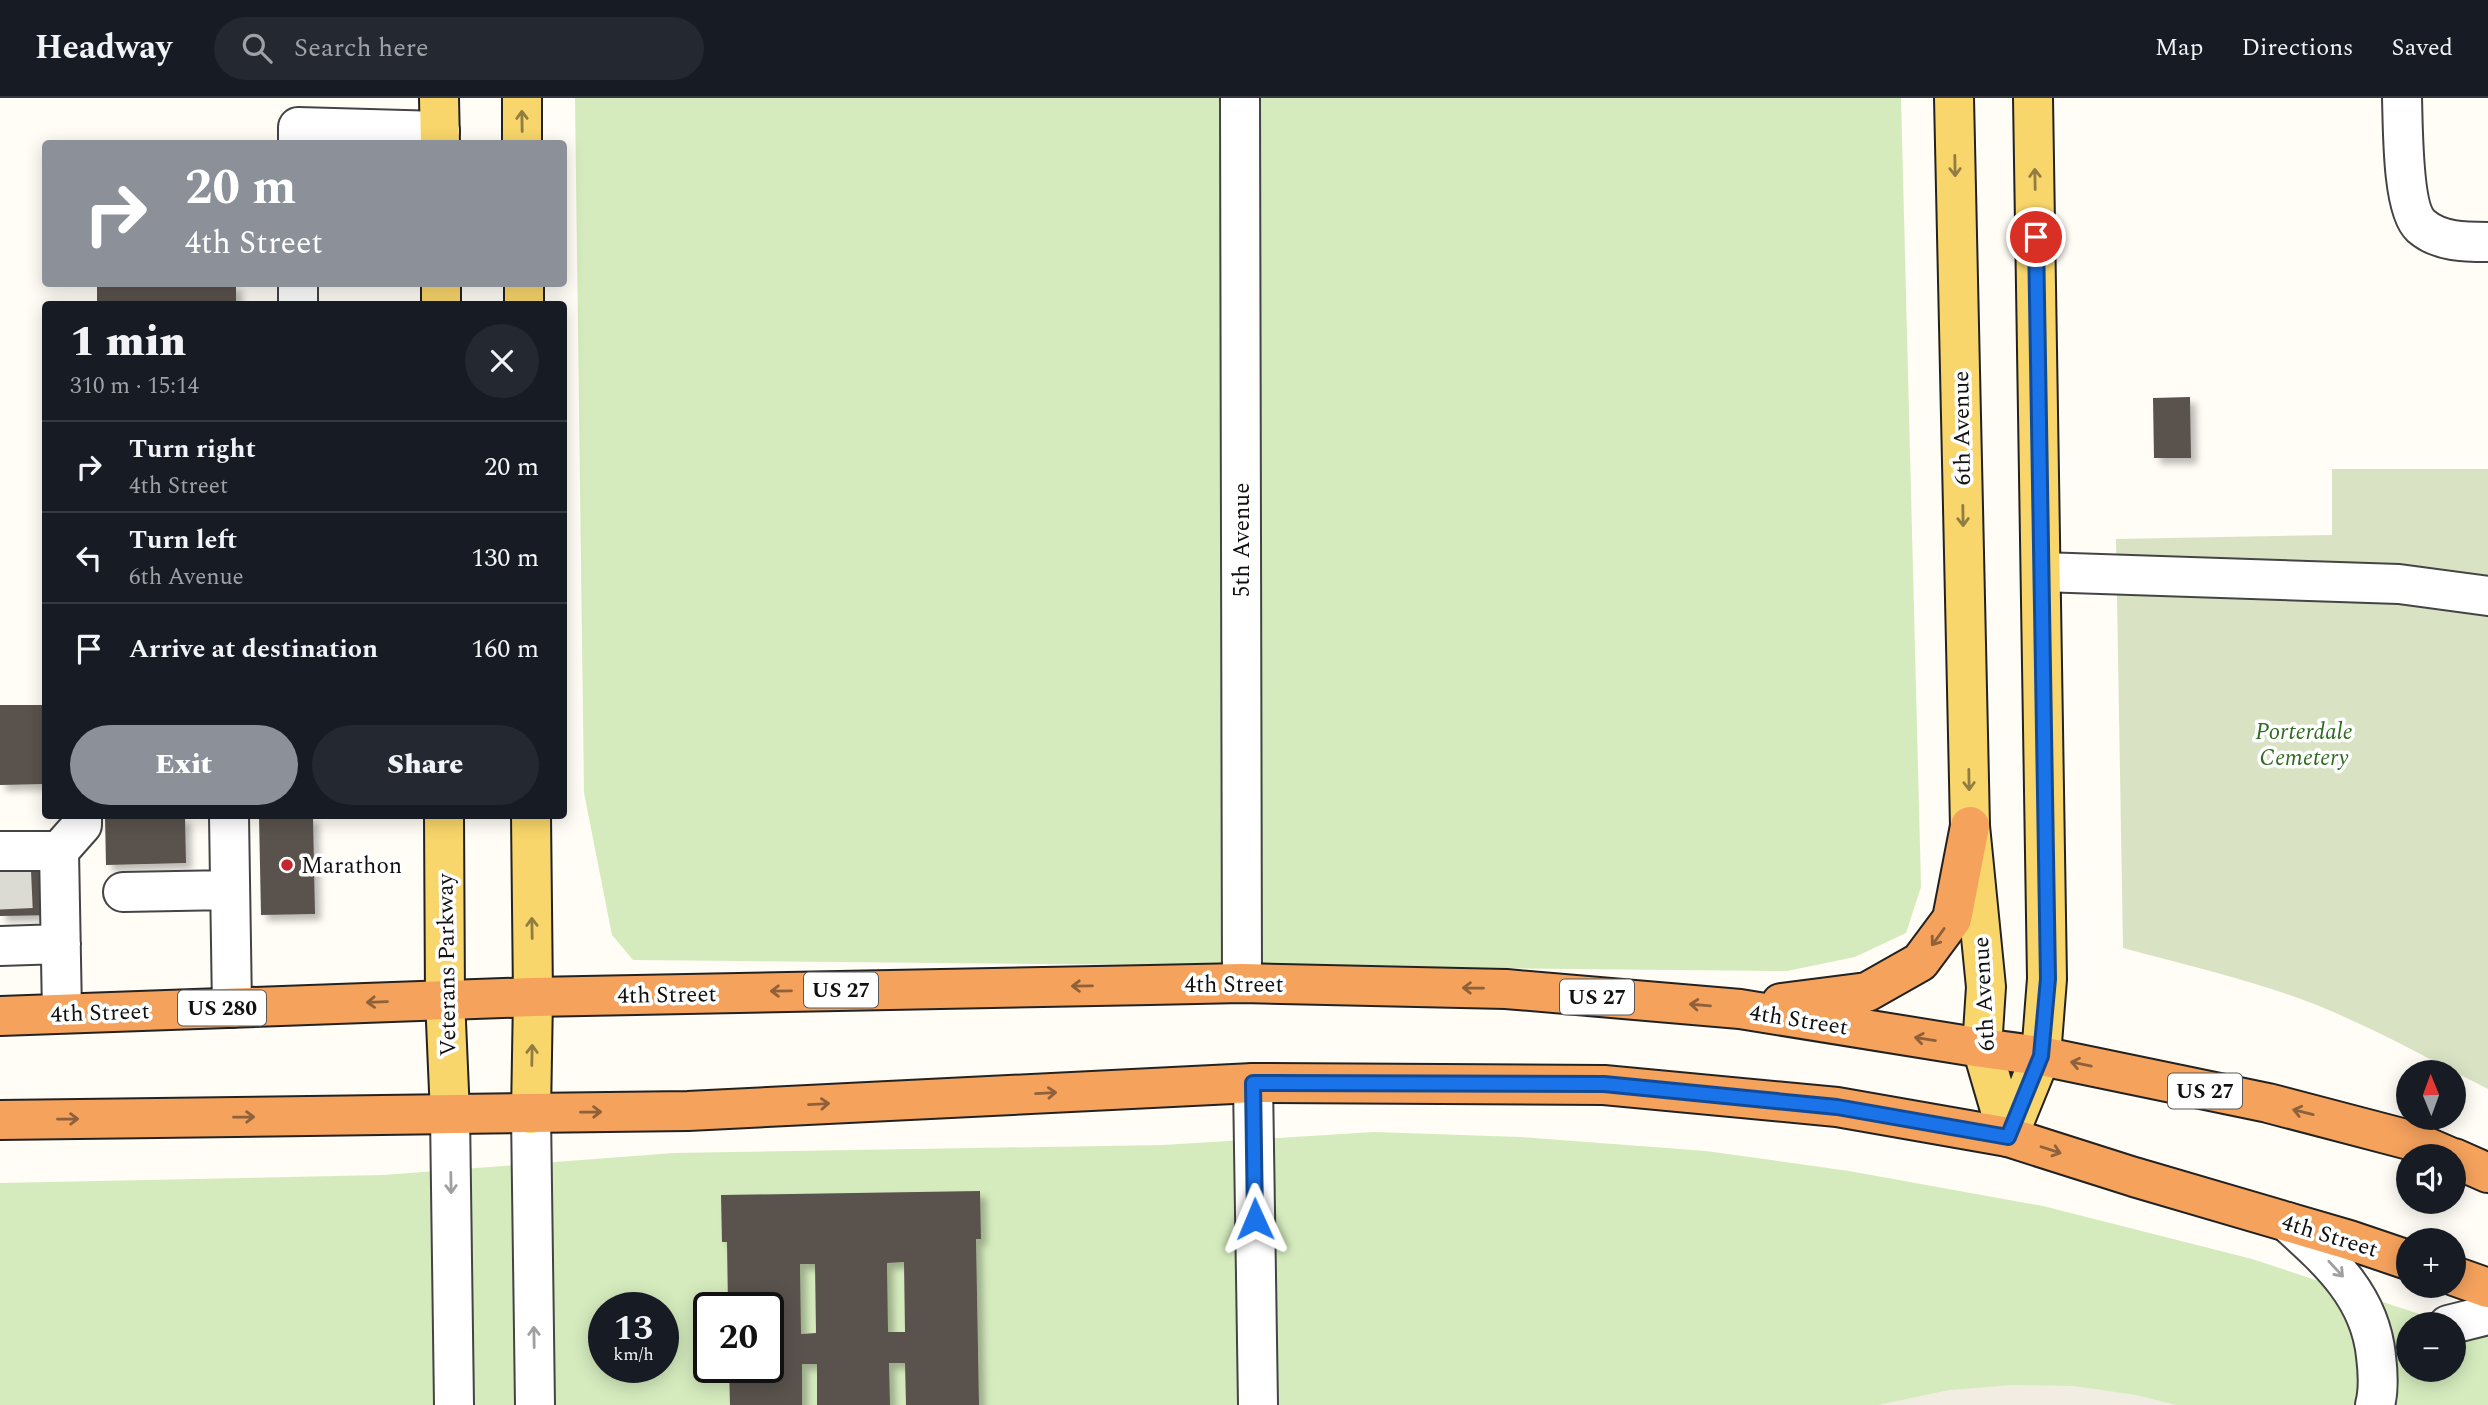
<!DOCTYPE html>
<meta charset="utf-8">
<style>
:root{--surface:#171b24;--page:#242831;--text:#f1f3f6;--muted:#9ea1a6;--line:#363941;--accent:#8c9099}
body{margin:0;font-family:Spectral,serif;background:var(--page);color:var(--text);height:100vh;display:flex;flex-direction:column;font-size:26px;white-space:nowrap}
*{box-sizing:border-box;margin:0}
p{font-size:23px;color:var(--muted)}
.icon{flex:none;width:38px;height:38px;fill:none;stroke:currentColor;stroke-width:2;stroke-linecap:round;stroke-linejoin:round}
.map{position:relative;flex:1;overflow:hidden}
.details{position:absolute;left:42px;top:203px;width:525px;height:518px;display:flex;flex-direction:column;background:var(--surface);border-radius:7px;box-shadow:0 4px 18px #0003}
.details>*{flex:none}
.banner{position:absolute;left:42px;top:42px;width:525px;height:147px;border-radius:7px;box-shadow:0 4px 18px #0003;background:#8c9099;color:#fff;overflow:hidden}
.needle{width:46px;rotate:359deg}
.tools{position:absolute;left:2396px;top:962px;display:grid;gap:14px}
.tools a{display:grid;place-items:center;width:70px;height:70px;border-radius:50%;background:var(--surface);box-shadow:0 4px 18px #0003;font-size:35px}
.speed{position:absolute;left:588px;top:1194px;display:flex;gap:14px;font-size:35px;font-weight:700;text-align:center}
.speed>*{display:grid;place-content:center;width:91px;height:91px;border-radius:50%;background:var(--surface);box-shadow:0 4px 18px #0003;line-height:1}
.speed small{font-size:18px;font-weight:400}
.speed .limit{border:4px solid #111;border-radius:10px;background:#fff;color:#111}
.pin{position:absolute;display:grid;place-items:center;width:60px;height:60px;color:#fff;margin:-30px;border:4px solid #fff;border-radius:50%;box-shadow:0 2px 7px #0007}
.me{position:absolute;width:77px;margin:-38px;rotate:359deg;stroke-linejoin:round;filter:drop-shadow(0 0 5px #0008)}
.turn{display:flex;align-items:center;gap:24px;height:147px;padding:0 28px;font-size:32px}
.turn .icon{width:91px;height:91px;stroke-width:2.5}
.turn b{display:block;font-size:49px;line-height:60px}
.round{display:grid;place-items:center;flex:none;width:74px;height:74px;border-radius:37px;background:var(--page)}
.overview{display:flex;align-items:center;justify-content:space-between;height:119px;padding:0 28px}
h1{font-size:42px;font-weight:800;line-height:52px}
.button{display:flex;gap:14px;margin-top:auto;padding:14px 28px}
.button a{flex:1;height:80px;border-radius:42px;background:var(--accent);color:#fff;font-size:28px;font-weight:800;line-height:80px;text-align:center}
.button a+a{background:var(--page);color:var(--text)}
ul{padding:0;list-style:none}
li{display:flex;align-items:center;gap:21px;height:91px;padding:0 28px;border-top:2px solid var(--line)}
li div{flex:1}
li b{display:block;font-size:26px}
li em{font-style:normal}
header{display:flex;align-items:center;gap:42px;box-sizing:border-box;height:98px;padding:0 35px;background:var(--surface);border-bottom:2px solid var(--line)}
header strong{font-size:33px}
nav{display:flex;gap:38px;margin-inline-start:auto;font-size:24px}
.search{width:490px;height:63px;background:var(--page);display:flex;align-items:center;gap:18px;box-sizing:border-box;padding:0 24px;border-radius:38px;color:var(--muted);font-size:26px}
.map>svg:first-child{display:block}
.green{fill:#d5ebbd;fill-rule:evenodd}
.cemetery{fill:#d9e3c4}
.plaza{fill:#f1ede2}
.building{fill:#5a524d;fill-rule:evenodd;filter:url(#shadow)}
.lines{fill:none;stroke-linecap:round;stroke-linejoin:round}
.minor-tunnel{stroke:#dbdad3;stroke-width:38;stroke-dasharray:38 19;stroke-linecap:butt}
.minor-casing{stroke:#444;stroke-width:42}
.major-casing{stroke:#222;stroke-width:42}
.highway-casing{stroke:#222;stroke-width:42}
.minor{stroke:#fff;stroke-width:38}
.major{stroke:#f9d66b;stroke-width:38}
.highway{stroke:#f5a25d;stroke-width:38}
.oneway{stroke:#917d42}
.oneway2{stroke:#8e613b}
.oneway3{stroke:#a0a0a0}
.route-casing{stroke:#114b97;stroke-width:18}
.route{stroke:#1a73e8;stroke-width:12}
.poi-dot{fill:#c4262e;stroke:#fff;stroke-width:2.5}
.labels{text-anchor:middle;stroke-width:7;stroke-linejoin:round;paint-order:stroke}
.shield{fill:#fff;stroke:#585858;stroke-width:2}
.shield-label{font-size:21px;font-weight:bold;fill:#111}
.street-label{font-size:23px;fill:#111;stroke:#fff}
.park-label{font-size:23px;font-style:italic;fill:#2f6b1f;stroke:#fff}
.poi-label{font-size:23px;fill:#111;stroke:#fff;text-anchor:start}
</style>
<header>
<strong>Headway</strong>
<div class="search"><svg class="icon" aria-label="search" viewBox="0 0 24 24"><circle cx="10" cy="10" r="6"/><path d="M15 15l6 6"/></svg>Search here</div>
<nav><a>Map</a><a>Directions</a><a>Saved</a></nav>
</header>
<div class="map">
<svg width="2488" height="1307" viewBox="0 0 2488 1307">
<defs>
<filter id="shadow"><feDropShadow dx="6" dy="6" stdDeviation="3.5" flood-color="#0004"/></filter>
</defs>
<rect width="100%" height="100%" fill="#fffdf5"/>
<path class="green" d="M575,0H1901L1921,789L1906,835L1855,859L1787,873L633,862L612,837L584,695Z
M1374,1034L1520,1039L1706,1053L1849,1073L2043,1108L2252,1161L2453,1227H2408V1272H2454V1227L2488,1238V1307H0V1085L383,1077L674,1055L1163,1047ZM604,1209H663V1269H604ZM709,1209H768V1269H709Z"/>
<path class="cemetery" d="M2332,371H2488V991C2431,962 2374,930 2314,906C2252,882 2186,867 2123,850L2116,441L2332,437Z"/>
<path class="plaza" d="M2012,1287L2074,1288L2136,1297L2176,1307H1878L1949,1292Z"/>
<path class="building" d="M97,186H236V206H97Z
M2190,299L2191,360H2154L2153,300Z
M0,607H46V686L0,687Z
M105,718H185L186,765L106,767Z
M259,718H313L315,816L261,817Z
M56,772L57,817L0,818V773Z
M980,1093L981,1141H976L979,1307H906L905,1265H889L890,1307H817V1266H802V1307H730L729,1269H768V1209H728L727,1144H722L721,1097ZM904,1164L905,1234H888L887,1165ZM800,1166H815L816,1235L801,1236Z"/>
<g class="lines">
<path class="minor-tunnel" d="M12,773L14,818"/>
<defs>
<path id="minor" d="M1240,0L1242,885
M2402,0C2403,27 2402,111 2421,128C2439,144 2465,144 2488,144
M298,46V29L440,33
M298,206V186
M2041,474L2399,486L2488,498
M229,718L232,910
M0,753H59L62,915
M59,753L82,727V718
M123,794L230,792
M0,848L61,846
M1253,985L1258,1307
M450,1016L454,1307
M531,1016L535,1307
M2287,1124C2329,1162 2370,1198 2376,1258C2378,1274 2379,1292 2375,1307
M2448,1227L2488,1217"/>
<path id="major" d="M439,0L440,46
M522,0V46
M1954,0L1970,728L1986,889L1982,950L2008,1039
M441,186V206
M524,186V206
M444,718L445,901L450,1016
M531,718L533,899L531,1016
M2008,1039L2041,958L2047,881L2033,0"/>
<path id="highway" d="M1781,905L1867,894L1920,864L1952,821L1970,728
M0,918L533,899L1150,887L1242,885L1506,891L1740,911L1982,950L2041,958L2268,1005L2413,1043L2450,1059
M0,1022L688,1013L1253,985L1604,987L1837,1009L2008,1039L2134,1079L2349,1142L2408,1162
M2454,1060L2488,1075
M2454,1178L2488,1190"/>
</defs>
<use href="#minor" class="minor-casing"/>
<use href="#major" class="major-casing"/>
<use href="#highway" class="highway-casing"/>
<use href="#minor" class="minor"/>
<use href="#major" class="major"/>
<use href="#highway" class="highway"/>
</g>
<defs><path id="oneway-shaft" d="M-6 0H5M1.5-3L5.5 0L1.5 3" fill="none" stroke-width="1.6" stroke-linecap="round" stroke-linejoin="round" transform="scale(1.75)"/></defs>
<g class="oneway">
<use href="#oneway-shaft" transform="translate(522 23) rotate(-91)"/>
<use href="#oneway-shaft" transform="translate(1955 68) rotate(89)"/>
<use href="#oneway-shaft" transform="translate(2035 81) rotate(-91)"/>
<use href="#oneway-shaft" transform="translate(1963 418) rotate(89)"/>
<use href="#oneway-shaft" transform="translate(1969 682) rotate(89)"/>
<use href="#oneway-shaft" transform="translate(532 830) rotate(-91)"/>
<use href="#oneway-shaft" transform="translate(532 957) rotate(-89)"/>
</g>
<g class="oneway2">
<use href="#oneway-shaft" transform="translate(1938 839) rotate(126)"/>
<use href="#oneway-shaft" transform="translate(1082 888) rotate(179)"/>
<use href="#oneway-shaft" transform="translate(1473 890) rotate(-179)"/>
<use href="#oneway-shaft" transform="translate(781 893) rotate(179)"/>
<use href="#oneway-shaft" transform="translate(377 904) rotate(178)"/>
<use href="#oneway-shaft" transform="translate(1700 907) rotate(-175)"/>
<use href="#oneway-shaft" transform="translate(1925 941) rotate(-171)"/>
<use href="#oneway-shaft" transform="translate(2081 966) rotate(-168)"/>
<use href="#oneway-shaft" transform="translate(1046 995) rotate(-3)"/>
<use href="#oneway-shaft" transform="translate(819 1006) rotate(-3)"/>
<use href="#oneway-shaft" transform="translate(591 1014) rotate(-1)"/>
<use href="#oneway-shaft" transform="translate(2303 1014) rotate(-166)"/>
<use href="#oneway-shaft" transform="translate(244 1019) rotate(-1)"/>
<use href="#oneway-shaft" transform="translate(68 1021) rotate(-1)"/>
<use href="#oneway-shaft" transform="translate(2051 1052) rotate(18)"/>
</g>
<g class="oneway3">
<use href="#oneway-shaft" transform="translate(451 1085) rotate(89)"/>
<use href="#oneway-shaft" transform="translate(2336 1171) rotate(47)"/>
<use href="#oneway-shaft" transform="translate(534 1239) rotate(-91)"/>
</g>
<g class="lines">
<defs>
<path id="route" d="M1255,1121L1253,985L1604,986L1837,1009L2008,1039L2041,958L2048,881L2036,139"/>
</defs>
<use href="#route" class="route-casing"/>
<use href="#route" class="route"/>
</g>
<circle class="poi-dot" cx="287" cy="767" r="7"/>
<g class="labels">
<g class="shield">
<rect x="804" y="874.5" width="74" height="35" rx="5"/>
<rect x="1560" y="881.5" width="74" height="35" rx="5"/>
<rect x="178" y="892.5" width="88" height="35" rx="5"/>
<rect x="2168" y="975.5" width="74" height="35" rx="5"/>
</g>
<g class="shield-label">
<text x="841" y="899">US 27</text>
<text x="1597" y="906">US 27</text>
<text x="222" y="917">US 280</text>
<text x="2205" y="1000">US 27</text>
</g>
<g class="street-label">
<text transform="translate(1961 330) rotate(-91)" y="8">6th Avenue</text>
<text transform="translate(1241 442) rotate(-90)" y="8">5th Avenue</text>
<text transform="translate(446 867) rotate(-91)" y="8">Veterans Parkway</text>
<text x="1234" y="894">4th Street</text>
<text transform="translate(667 896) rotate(-1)" y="8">4th Street</text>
<text transform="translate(1983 896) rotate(-93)" y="8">6th Avenue</text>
<text transform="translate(100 914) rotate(-2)" y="8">4th Street</text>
<text transform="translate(1799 921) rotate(9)" y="8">4th Street</text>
<text transform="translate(2330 1137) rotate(17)" y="8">4th Street</text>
</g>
<g class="park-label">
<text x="2304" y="641">Porterdale<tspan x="2304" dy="26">Cemetery</tspan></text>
</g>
<g class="poi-label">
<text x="301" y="775">Marathon</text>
</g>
</g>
</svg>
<div class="tools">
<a><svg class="needle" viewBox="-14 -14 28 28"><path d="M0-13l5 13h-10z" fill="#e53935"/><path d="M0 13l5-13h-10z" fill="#9ea1a6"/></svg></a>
<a><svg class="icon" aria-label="sound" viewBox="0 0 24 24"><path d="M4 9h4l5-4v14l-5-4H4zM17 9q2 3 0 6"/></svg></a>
<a>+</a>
<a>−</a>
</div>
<div class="speed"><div>13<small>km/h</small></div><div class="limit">20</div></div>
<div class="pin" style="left:2036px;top:139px;background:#d93025"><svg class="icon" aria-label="arrive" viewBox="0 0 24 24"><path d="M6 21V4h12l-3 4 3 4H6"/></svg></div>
<svg class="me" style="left:1255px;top:1121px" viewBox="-20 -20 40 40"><path d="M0-17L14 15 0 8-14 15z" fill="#1a73e8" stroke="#fff" stroke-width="4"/></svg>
<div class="banner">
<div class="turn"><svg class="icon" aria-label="right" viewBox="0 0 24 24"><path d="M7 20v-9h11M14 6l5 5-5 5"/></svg><div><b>20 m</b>4th Street</div></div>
</div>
<section class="details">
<div class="overview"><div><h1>1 min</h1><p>310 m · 15:14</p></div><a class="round"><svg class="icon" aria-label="close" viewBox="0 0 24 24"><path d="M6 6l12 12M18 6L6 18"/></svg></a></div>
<ul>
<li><svg class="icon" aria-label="right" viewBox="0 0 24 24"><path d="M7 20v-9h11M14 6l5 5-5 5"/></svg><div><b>Turn right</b><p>4th Street</p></div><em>20 m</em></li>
<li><svg class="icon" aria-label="left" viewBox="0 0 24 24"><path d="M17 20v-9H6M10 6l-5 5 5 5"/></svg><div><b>Turn left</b><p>6th Avenue</p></div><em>130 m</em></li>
<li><svg class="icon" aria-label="arrive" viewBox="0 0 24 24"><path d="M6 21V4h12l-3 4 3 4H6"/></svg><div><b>Arrive at destination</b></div><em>160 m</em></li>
</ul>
<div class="button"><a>Exit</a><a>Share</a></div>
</section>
</div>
